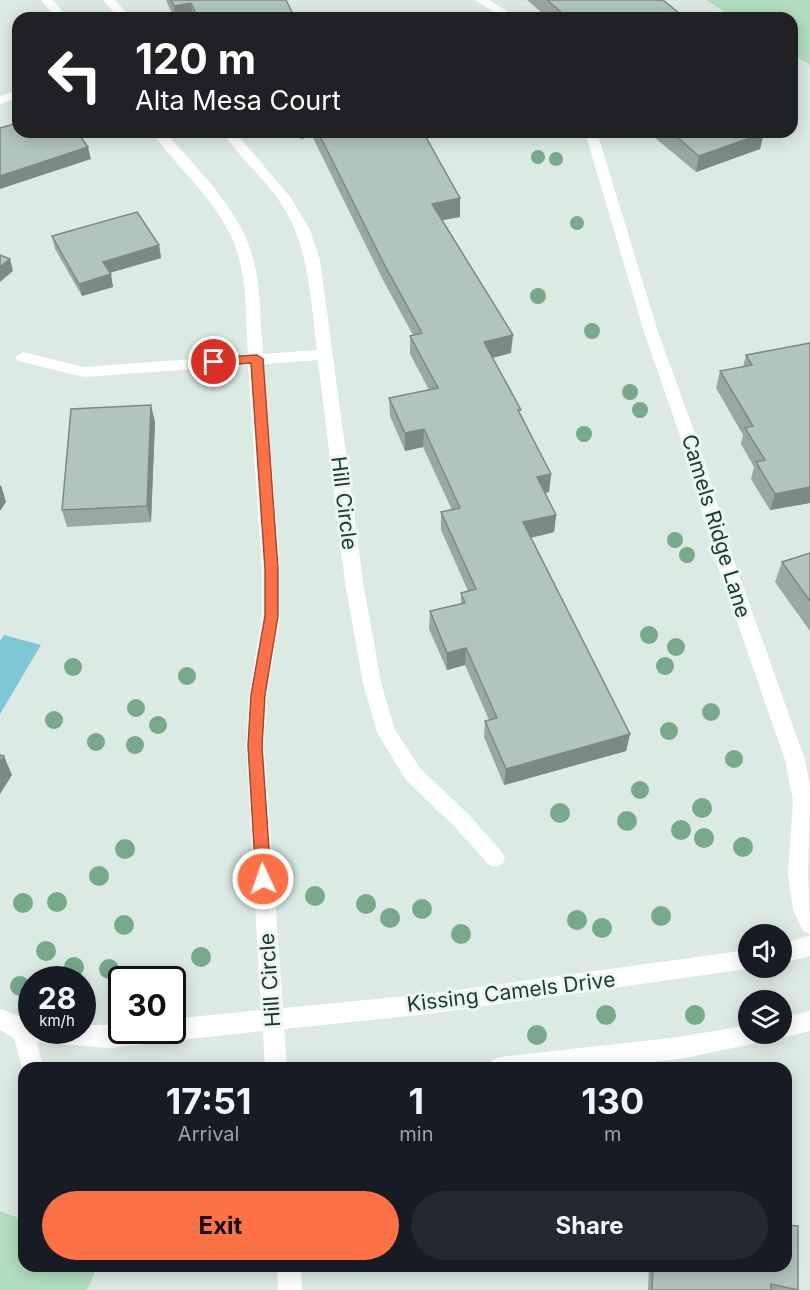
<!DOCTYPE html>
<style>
:root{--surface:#171b24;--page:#242831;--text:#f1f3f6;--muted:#9ea1a6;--accent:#fd7147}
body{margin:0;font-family:Inter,sans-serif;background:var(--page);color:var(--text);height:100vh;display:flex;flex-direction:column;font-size:22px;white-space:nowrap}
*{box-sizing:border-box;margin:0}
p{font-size:20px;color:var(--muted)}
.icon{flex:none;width:33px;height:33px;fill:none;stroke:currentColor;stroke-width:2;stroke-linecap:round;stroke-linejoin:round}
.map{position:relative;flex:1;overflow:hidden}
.details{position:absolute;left:18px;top:1062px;width:774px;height:210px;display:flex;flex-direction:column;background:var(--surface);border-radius:18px;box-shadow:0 3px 15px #0003}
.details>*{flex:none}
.hud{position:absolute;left:12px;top:12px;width:786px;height:126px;border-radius:18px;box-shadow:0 3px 15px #0003;background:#202124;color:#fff;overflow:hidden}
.buttons{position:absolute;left:738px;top:924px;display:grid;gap:12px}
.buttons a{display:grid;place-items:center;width:54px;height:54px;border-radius:50%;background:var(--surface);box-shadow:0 3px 15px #0003;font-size:30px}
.speed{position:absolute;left:18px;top:966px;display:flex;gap:12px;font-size:30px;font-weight:700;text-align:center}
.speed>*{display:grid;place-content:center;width:78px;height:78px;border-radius:50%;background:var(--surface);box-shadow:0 3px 15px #0003;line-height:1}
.speed small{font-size:15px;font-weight:400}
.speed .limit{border:3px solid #111;border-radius:9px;background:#fff;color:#111}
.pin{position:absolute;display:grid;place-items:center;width:51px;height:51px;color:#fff;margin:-26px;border:3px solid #fff;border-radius:50%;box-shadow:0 2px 6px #0007}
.me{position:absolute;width:66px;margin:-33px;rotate:357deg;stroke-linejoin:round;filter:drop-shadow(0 0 4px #0008)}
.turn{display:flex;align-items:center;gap:21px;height:126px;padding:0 24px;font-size:27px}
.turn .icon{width:78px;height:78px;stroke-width:2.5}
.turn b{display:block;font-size:42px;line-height:51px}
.eta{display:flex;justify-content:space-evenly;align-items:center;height:102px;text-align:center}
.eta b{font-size:36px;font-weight:700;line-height:42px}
.primary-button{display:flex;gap:12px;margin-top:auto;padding:12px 24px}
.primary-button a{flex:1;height:69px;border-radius:36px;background:var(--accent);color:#111;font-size:24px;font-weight:700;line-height:69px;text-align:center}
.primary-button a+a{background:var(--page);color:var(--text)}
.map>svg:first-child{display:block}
.green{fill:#b2ddbe}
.water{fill:#7ec8d5}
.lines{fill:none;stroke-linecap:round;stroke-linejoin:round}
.minor{fill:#fff;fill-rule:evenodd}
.tree{fill:#77a98b}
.wall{fill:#98a9a2}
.shaded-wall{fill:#7c8a84}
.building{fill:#b1c5bc;stroke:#7c8a84;stroke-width:1.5}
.route{fill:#fd7147;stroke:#a4492e;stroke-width:1.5}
.labels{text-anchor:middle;stroke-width:6;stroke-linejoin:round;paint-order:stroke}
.street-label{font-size:21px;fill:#1d3a32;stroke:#ecf7f1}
</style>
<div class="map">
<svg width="810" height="1290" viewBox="0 0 810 1290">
<rect width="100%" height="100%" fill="#dceae4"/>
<path class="green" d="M706,0H810V65L792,54V18H735Z
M0,1211L24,1220V1266H98L87,1290H0Z"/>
<path class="water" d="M4,635L41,645L0,714V641Z"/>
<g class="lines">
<path class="minor" d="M41,0H53L68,18H56Z
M103,0H115L131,18H119Z
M475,0H489L518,18H503Z
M18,90V98L0,104V96Z
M152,132H165C198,170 241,210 254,261C261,290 260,323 263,354L317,350C310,298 310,244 278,199C261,176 239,156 222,132H235L291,198L310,230L320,260L363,582L381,683L395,730L420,768L469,815L502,852L505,858L502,864L495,867L488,864L455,827L406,780L377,732L363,683L345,582L318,360L264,364L280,569V616L267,695L264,746L283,1008L428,994L748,950V968H754L428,1014L284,1029L287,1068H265L263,1031L108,1048L37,1042L43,1068H24V1075L14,1038L0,1030V1009L32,1021V1030H82V1025H122V1030H172V1019L261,1010L246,746L249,695L262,616V569L248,365L84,377L18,361L15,357L23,352L84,367L248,355C246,324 247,292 240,262C228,209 182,174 152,132Z
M585,132H597L658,332L702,453L733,558L805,760L810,787L808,874L810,934L803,931L793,910L788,874L793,800L785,760L715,558L686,453L644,332Z
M810,936V956L782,963V943Z
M810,1011V1031L782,1038L774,1035L773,1034H782V1018Z
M748,1025V1034H768L765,1041L680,1059L597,1068H489L492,1060L500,1057L680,1037Z
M277,1266H301L302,1290H278Z"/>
</g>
<g class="tree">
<circle cx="538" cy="157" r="7"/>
<circle cx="556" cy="159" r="7"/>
<circle cx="577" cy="223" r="7"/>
<circle cx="538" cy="296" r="8"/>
<circle cx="592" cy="331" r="8"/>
<circle cx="630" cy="392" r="8"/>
<circle cx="640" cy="410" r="8"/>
<circle cx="584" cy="434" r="8"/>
<circle cx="675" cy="540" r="8"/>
<circle cx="687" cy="555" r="8"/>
<circle cx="649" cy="635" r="9"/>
<circle cx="676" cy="647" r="9"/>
<circle cx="665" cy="666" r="9"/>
<circle cx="73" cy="667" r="9"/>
<circle cx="187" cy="676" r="9"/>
<circle cx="136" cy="708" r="9"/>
<circle cx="711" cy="712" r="9"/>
<circle cx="54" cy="720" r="9"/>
<circle cx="158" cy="725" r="9"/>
<circle cx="669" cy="731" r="9"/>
<circle cx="96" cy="742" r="9"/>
<circle cx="135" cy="745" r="9"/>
<circle cx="734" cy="759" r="9"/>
<circle cx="640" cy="790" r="9"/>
<circle cx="702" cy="808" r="10"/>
<circle cx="560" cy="813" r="10"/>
<circle cx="627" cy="821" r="10"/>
<circle cx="681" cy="830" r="10"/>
<circle cx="704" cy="838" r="10"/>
<circle cx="743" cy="847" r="10"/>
<circle cx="125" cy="849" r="10"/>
<circle cx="99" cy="876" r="10"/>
<circle cx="315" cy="896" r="10"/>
<circle cx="57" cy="902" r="10"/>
<circle cx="23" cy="903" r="10"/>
<circle cx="366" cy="904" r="10"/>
<circle cx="422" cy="909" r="10"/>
<circle cx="661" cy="916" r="10"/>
<circle cx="390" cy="918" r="10"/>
<circle cx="577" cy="920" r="10"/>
<circle cx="124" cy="925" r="10"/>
<circle cx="602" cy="928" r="10"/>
<circle cx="461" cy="934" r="10"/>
<circle cx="46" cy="951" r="10"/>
<circle cx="201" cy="957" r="10"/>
<circle cx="74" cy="967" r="10"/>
<circle cx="109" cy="969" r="10"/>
<circle cx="20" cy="986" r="10"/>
<circle cx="606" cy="1015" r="10"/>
<circle cx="695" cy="1015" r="10"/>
<circle cx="537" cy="1035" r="10"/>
</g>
<path class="wall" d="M166,0H286L295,18H174Z
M527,0H663L685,18H548Z
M296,132H423L460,198V217L442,220L511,353L493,358L520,416L551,474L549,492L545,493L556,515L554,532L531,538L630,734L626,751L504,785L484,737L485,721L489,720L465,665L447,670L429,629L430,611L461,604V593L468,591L441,530V512L452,510L423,447L405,451L390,416L389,398L429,390L410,354V336L413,335L383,280L312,136L301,139Z
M648,132H763L760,149L696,172Z
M52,236L159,245L161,258L110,273L113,287L82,296L55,249Z
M810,343V503L770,510L751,479L754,467L741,444L743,435L716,388L720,371L743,367L746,355Z
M155,422L151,522L67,527L62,510Z
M810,553V631L775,582L782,562Z
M649,1266H786L798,1290H648Z"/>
<path class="shaded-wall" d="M191,3L193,18H175L174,6Z
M301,132H312V136L301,139Z
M764,133L760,149L696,172L699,156Z
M88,147L91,159L0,189V176Z
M460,198V217L432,222V204Z
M159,245L161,258L105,274L103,262Z
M10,259L13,271L0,282V267Z
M111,274L113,287L82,296L79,284Z
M513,335L511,353L483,360L484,342Z
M151,405L155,422L151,522L147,506Z
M424,429L423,447L405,451V433Z
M551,474L549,492L535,495L537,477Z
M1,485L6,502L0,511V486Z
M810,487V503L770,510L775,494Z
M556,515L554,532L521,540L523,522Z
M466,648L465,665L447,670V653Z
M630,734L626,751L504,785L506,769Z
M4,756L12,775L0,794V763Z"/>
<path class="building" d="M171,0H286L295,18H198L191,3L174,6Z
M547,0H663L685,18H568Z
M14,124L18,130V132H19L22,135L33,132H77L88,147L0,176V128Z
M318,132H423L460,198L432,204L513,335L484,342L521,410H518L551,474L537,477L556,515L523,522L630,734L506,769L485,721L497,718L466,648L447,653L430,611L465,603L461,593L476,589L441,512L460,508L424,429L405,433L389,398L438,388L410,336L422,333L383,262Z
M671,132H763L764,133L699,156Z
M137,212L159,245L103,262L111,274L79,284L52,236Z
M0,255L10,259L0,267Z
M810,343V487L775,494L756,462L765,460L745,428L753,426L720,371L752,365L746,355Z
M151,405L147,506L62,510L71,409Z
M810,553V601L782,562Z
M0,755L4,756L0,763Z
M786,1225L798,1226V1290L771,1284V1290H652L653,1266H786Z"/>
<path class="route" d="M257,355L263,359L278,569V616L265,695L262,746L271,879L269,884L263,886L258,884L256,879L248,746L251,695L265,616V569L251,363L214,366L208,362L214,358Z"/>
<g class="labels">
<g class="street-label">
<text transform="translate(344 503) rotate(83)" y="7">Hill Circle</text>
<text transform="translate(716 526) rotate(73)" y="7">Camels Ridge Lane</text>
<text transform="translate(270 980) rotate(-94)" y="7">Hill Circle</text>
<text transform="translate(511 992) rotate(-7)" y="7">Kissing Camels Drive</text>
</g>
</g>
</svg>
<div class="buttons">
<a><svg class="icon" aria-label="sound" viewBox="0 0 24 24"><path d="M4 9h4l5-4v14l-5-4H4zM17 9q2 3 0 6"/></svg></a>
<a><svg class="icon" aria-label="layers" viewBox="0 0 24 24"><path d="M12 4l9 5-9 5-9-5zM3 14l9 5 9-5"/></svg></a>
</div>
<div class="speed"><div>28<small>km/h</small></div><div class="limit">30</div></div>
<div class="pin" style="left:214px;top:362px;background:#d93025"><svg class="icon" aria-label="arrive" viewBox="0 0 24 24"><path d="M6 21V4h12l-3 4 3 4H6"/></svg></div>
<svg class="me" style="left:263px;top:879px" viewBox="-20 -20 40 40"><circle r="17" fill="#fd7147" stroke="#fff" stroke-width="3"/><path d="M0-11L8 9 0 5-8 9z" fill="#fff"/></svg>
<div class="hud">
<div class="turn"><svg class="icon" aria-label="left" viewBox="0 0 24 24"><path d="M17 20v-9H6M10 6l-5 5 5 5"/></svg><div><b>120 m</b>Alta Mesa Court</div></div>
</div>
<section class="details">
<div class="eta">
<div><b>17:51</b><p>Arrival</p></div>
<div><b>1</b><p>min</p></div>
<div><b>130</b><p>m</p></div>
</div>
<div class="primary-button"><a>Exit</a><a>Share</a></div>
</section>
</div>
